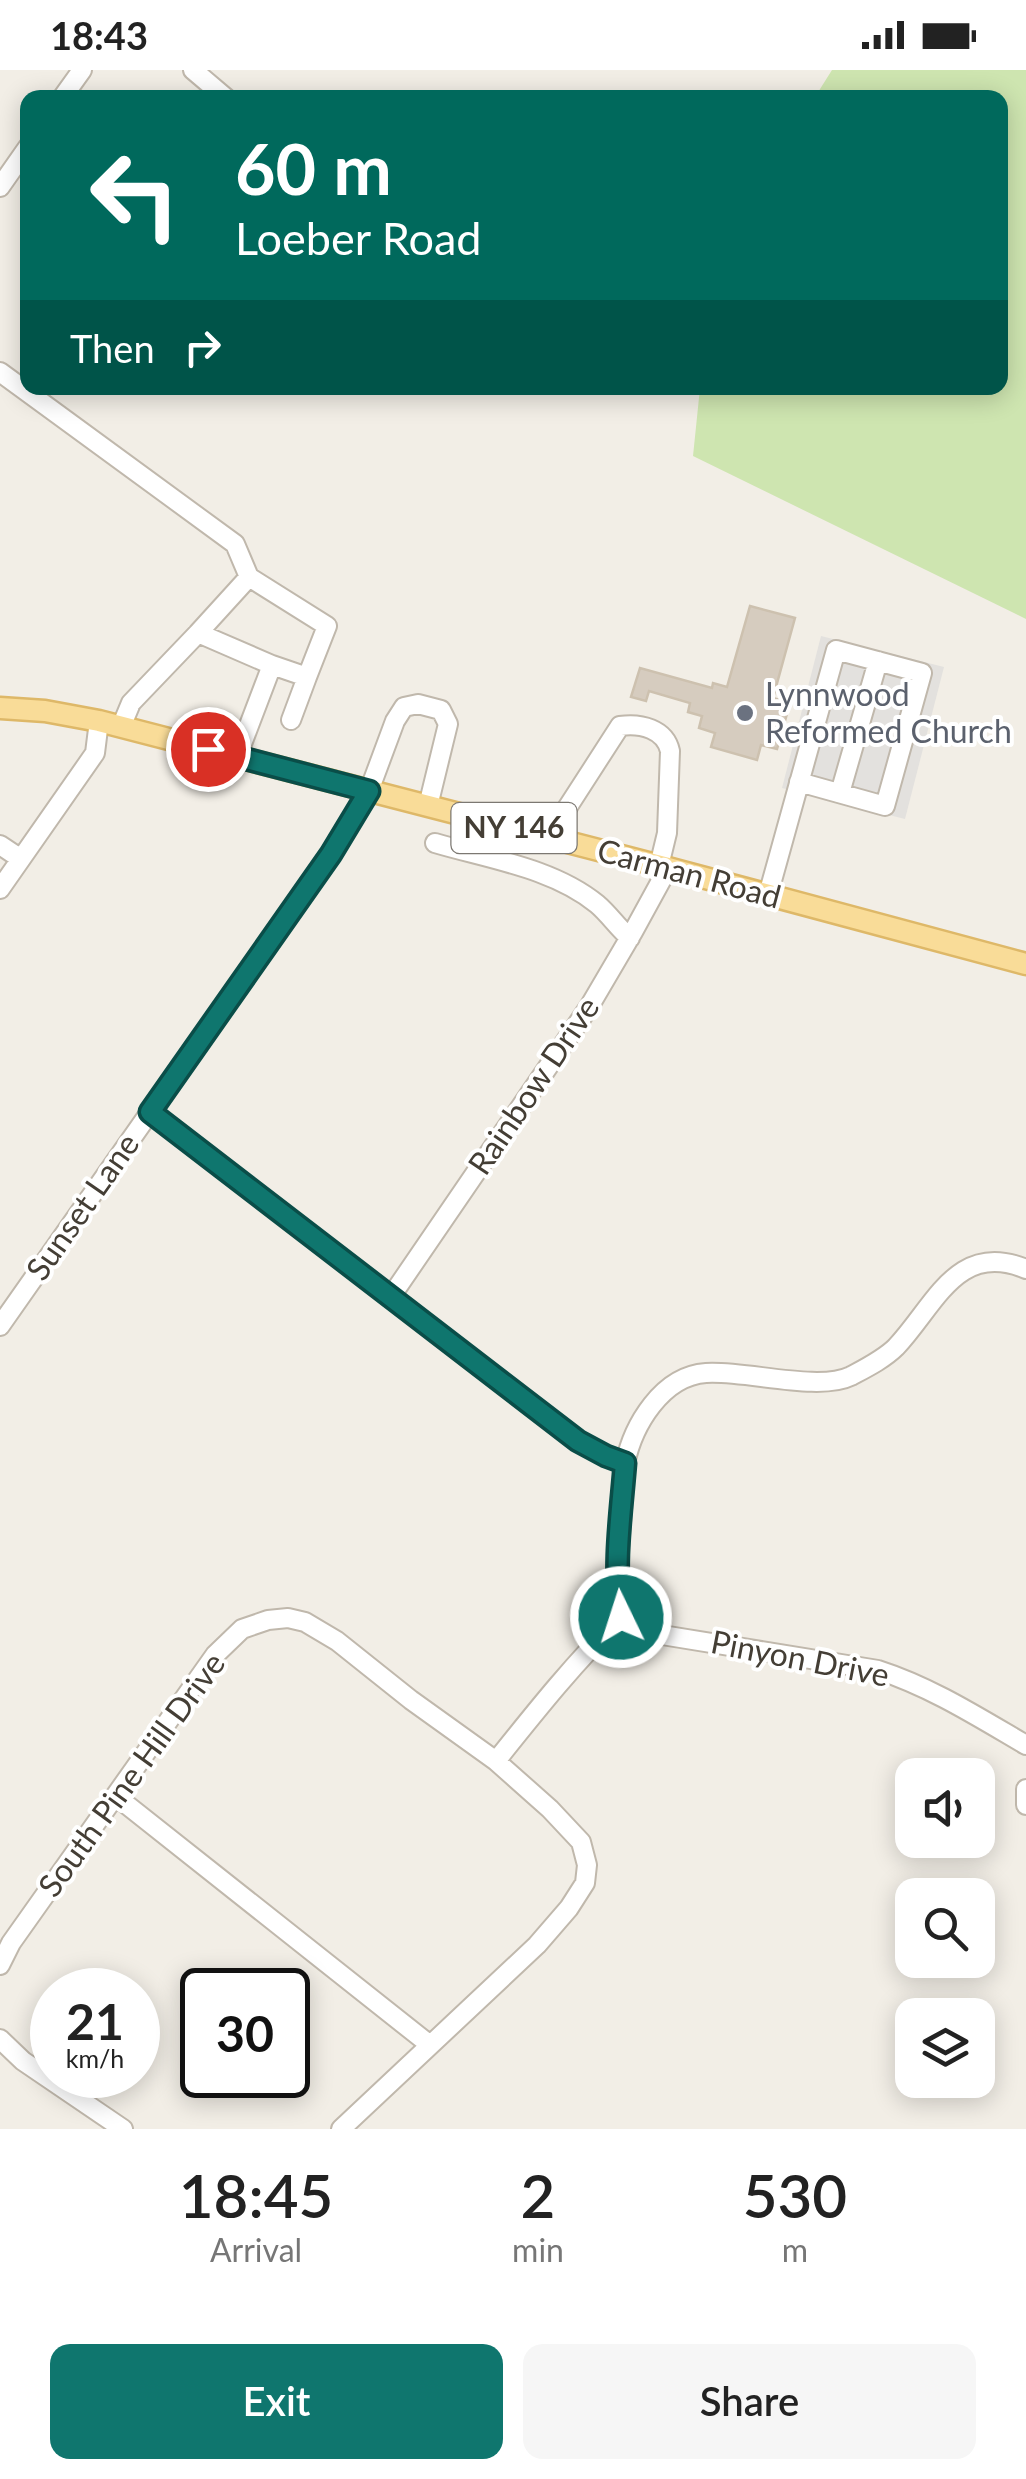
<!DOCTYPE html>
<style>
:root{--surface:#fff;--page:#f6f6f6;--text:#222;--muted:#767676;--accent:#0f766e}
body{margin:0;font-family:Lato,sans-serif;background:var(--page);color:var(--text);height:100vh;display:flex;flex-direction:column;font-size:38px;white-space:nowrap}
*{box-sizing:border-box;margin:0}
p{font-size:32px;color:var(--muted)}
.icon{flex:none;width:55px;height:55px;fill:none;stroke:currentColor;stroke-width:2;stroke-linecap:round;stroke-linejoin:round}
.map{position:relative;height:2059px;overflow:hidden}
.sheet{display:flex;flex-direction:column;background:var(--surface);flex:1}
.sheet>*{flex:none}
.banner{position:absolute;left:20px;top:20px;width:988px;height:305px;border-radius:20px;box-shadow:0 5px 25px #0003;background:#00695c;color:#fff;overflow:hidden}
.tools{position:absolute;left:895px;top:1688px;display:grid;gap:20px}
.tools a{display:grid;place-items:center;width:100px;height:100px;border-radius:20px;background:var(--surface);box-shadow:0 5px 25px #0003;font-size:50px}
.speed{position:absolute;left:30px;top:1898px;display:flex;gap:20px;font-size:50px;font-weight:700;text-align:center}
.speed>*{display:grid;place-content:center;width:130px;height:130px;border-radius:50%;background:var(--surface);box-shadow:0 5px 25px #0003;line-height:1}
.speed small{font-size:25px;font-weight:400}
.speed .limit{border:5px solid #111;border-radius:15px;background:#fff;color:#111}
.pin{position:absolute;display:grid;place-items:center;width:85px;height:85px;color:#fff;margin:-42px;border:5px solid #fff;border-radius:50%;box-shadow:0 2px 10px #0007}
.me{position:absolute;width:110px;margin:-55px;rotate:356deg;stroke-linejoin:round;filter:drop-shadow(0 0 8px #0008)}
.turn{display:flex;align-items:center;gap:35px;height:210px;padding:0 50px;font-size:45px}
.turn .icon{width:130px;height:130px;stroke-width:2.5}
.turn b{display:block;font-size:70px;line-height:85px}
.then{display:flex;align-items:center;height:95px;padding:0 50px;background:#0003;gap:20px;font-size:38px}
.eta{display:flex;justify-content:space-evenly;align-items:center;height:170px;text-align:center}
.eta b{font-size:60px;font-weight:600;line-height:70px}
.primary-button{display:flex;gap:20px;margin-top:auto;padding:20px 50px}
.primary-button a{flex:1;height:115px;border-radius:20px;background:var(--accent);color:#fff;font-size:40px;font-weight:600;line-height:115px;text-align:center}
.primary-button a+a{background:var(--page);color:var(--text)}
.status{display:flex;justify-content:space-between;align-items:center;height:70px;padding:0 50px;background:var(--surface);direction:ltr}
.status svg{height:28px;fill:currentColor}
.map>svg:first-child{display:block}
.green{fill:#cee5b0}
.parking{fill:#e3e1de}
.building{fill:#d6ccbf;stroke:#cdc1af;stroke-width:2.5}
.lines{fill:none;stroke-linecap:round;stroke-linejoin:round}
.minor-casing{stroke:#c0b8ac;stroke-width:22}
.major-casing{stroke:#deb868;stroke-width:25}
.minor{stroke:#fff;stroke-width:18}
.major{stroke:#f9dc98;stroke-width:20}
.route-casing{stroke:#0a4d48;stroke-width:25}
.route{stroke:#0f766e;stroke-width:18}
.worship-dot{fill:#6b7280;stroke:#fff;stroke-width:4}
.labels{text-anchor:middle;stroke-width:8;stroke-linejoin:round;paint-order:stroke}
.shield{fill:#fff;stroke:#7c7872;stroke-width:2.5}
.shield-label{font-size:30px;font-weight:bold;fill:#443e35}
.worship-label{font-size:32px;fill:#5b616d;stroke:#fff;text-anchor:start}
.street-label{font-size:32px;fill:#443e35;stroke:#fff}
</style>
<div class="status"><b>18:43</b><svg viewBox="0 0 49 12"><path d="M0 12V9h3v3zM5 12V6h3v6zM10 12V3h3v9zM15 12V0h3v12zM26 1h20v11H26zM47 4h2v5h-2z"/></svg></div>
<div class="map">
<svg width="1026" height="2059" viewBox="0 0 1026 2059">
<rect width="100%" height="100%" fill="#f2eee6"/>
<path class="green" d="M832,0H1026V549L693,386L700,318H1000V28L815,27Z"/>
<path class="parking" d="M821,566L944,597L905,749L782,718Z"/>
<path class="building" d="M750,536L795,548L773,628L790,633L777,679L761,675L757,690L711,677L715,663L699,658L702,646L688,642L690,633L649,621L646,631L631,627L640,598L712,618L713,613L727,617Z"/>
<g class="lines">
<defs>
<path id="minor" d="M193,0L226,28
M62,28L82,0
M0,117L28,77
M0,302L235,474L249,507
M198,563L249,507L327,556L307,607L272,595
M291,650L307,607
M121,657L131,633L198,563L272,595L237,687
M840,723L878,591
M553,768L560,749L620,656C641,653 665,659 670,681L667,763L659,796
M435,773C489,789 553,798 597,834C609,844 618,858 630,868
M0,775L21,789
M0,819L95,683L99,651
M768,825L836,580L922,603L885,736L799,712
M150,1042L578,1371L606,1386L625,1393
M390,1228L589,937L633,862L668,798
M0,1256L331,784L369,721L395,651L404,637L418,634L441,640L448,654L428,736
M621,1547L635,1556L656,1564L878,1600C931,1617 978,1647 1026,1675
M496,1691C536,1641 575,1592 621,1547C616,1511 619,1476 622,1440C623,1425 622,1409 625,1394C633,1355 662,1306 706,1303C744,1300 819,1322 851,1306C866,1298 884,1289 896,1277C935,1236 957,1170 1026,1199
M1026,1719V1735
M117,1727L430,1975
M0,1895L11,1873L215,1585L242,1559L268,1550L288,1548L305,1552L337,1571L411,1630L496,1691L550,1739L581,1772L587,1795L585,1813L569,1838L537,1875L341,2059
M0,1969L23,1991L123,2059"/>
<path id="major" d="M0,638L45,641L99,651L668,798L1026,894"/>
</defs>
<use href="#minor" class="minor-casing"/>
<use href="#major" class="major-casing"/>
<use href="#minor" class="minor"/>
<use href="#major" class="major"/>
</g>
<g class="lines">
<defs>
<path id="route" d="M208,679L369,721L331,784L150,1042L578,1371L606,1386L625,1393C621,1444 613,1496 621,1547"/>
</defs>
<use href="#route" class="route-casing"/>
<use href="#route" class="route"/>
</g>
<circle class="worship-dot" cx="745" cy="643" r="10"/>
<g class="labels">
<rect class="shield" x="451.5" y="733" width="125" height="50" rx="8"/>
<g class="shield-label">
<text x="514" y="768">NY 146</text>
</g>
<g class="worship-label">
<text x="765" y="636">Lynnwood<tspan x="765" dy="37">Reformed Church</tspan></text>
</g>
<g class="street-label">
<text transform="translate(689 804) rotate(15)" y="11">Carman Road</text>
<text transform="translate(534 1016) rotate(-56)" y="11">Rainbow Drive</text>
<text transform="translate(83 1137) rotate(-55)" y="11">Sunset Lane</text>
<text transform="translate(800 1589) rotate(11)" y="11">Pinyon Drive</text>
<text transform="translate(132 1705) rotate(-54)" y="11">South Pine Hill Drive</text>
</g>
</g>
</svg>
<div class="tools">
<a><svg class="icon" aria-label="sound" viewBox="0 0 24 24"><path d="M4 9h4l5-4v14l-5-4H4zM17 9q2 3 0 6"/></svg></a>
<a><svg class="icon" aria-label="search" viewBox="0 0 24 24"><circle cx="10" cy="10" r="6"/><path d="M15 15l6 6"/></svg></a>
<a><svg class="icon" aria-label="layers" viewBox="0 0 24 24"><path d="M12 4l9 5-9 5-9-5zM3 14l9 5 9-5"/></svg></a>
</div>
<div class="speed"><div>21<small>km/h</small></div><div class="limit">30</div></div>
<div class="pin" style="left:208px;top:679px;background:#d93025"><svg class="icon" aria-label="arrive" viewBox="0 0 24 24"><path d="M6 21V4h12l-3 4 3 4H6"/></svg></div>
<svg class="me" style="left:621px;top:1547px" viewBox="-20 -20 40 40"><circle r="17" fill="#0f766e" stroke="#fff" stroke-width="3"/><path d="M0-11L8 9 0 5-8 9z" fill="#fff"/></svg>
<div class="banner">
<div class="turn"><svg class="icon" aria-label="left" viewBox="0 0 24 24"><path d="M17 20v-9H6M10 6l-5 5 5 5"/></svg><div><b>60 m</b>Loeber Road</div></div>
<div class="then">Then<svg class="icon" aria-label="right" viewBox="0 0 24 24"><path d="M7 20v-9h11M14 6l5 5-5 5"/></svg></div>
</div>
</div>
<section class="sheet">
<div class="eta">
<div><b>18:45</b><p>Arrival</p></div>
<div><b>2</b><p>min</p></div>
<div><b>530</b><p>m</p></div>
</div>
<div class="primary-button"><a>Exit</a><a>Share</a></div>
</section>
